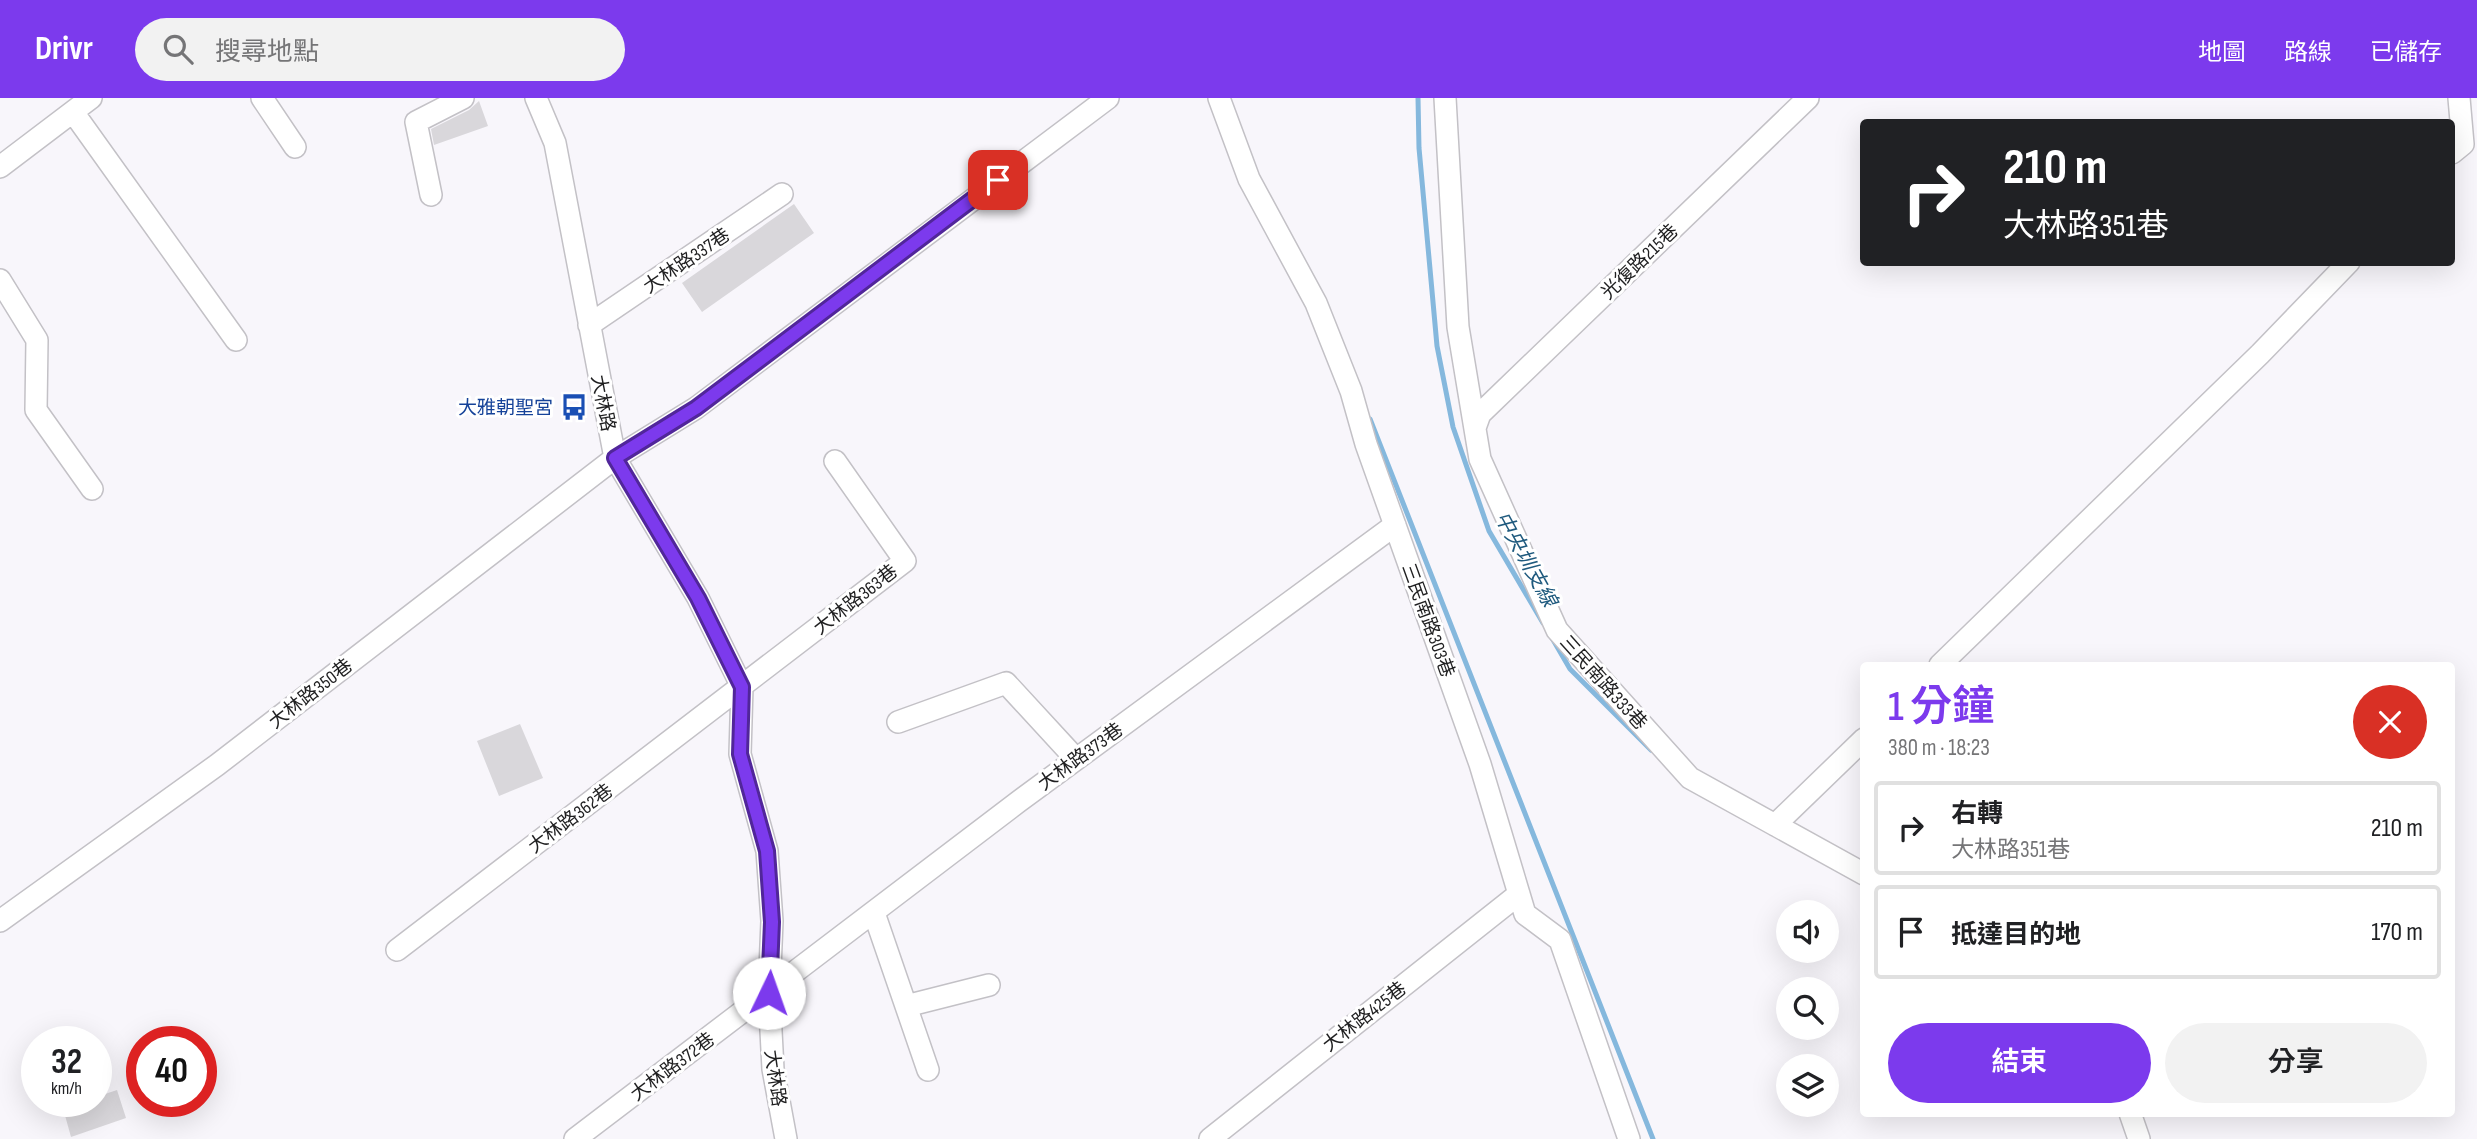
<!DOCTYPE html>
<html lang="zh-TW">
<meta charset="utf-8">
<style>
:root{--surface:#fff;--page:#f2f2f2;--text:#202124;--muted:#757577;--line:#e0e0e0;--accent:#7c3aed}
body{margin:0;font-family:"Sofia Sans Condensed","Noto Sans TC",sans-serif;background:var(--page);color:var(--text);height:100vh;display:flex;flex-direction:column;font-size:26px;white-space:nowrap}
*{box-sizing:border-box;margin:0}
p{font-size:23px;color:var(--muted)}
.icon{flex:none;width:38px;height:38px;fill:none;stroke:currentColor;stroke-width:2;stroke-linecap:round;stroke-linejoin:round}
.map{position:relative;flex:1;overflow:hidden}
.details{position:absolute;left:1860px;top:564px;width:595px;height:455px;display:flex;flex-direction:column;background:var(--surface);border-radius:7px;box-shadow:0 7px 28px #0002}
.details>*{flex:none}
.guide{position:absolute;left:1860px;top:21px;width:595px;height:147px;border-radius:7px;box-shadow:0 7px 28px #0002;background:#202124;color:#fff;overflow:hidden}
.buttons{position:absolute;left:1776px;top:802px;display:grid;gap:14px}
.buttons a{display:grid;place-items:center;width:63px;height:63px;border-radius:50%;background:var(--surface);box-shadow:0 7px 28px #0002;font-size:35px}
.speed{position:absolute;left:21px;top:928px;display:flex;gap:14px;font-size:35px;font-weight:700;text-align:center}
.speed>*{display:grid;place-content:center;width:91px;height:91px;border-radius:50%;background:var(--surface);box-shadow:0 7px 28px #0002;line-height:1}
.speed small{font-size:18px;font-weight:400}
.speed .limit{border:10px solid #d22;background:#fff;color:#111}
.pin{position:absolute;display:grid;place-items:center;width:60px;height:60px;color:#fff;margin:-30px;border-radius:14px;box-shadow:0 4px 10px #0006}
.me{position:absolute;width:77px;margin:-38px;rotate:3deg;stroke-linejoin:round;filter:drop-shadow(0 0 5px #0008)}
.turn{display:flex;align-items:center;gap:24px;height:147px;padding:0 28px;font-size:32px}
.turn .icon{width:91px;height:91px;stroke-width:2.5}
.turn b{display:block;font-size:49px;line-height:60px}
.round{display:grid;place-items:center;flex:none;width:74px;height:74px;border-radius:37px;background:var(--page)}
.head{display:flex;align-items:center;justify-content:space-between;height:119px;padding:0 28px}
h1{font-size:42px;font-weight:600;line-height:52px;color:var(--accent)}
.button{display:flex;gap:14px;margin-top:auto;padding:14px 28px}
.button a{flex:1;height:80px;border-radius:42px;background:var(--accent);color:#fff;font-size:28px;font-weight:600;line-height:80px;text-align:center}
.button a+a{background:var(--page);color:var(--text)}
ul{padding:0;list-style:none}
li{display:flex;align-items:center;gap:21px;height:94px;margin:0 14px 10px;padding:0 14px;border:4px solid var(--line);border-radius:7px}
li div{flex:1}
li b{display:block;font-size:26px}
li em{font-style:normal}
header{display:flex;align-items:center;gap:42px;box-sizing:border-box;height:98px;padding:0 35px;background:var(--accent);color:#fff}
header strong{font-size:33px}
nav{display:flex;gap:38px;margin-inline-start:auto;font-size:24px}
.search{width:490px;height:63px;background:var(--page);display:flex;align-items:center;gap:18px;box-sizing:border-box;padding:0 24px;border-radius:38px;color:var(--muted);font-size:26px}
.map>svg:first-child{display:block}
.lines{fill:none;stroke-linecap:round;stroke-linejoin:round}
.stream{stroke:#85b8dd;stroke-width:5}
.building{fill:#d9d7db}
.minor-casing{stroke:#c3c1c6;stroke-width:24}
.minor{stroke:#fff;stroke-width:21}
.route-casing{stroke:#51269a;stroke-width:18}
.route{stroke:#7c3aed;stroke-width:12}
.labels{text-anchor:middle;stroke-width:6;stroke-linejoin:round;paint-order:stroke}
.street-label{font-size:19px;fill:#1f1f20;stroke:#fff}
.transit-label{font-size:19px;fill:#164399;stroke:#fff;text-anchor:end}
.water-label{font-size:21px;font-style:italic;fill:#1f5a7e;stroke:#fff}
</style>
<header>
<strong>Drivr</strong>
<div class="search"><svg class="icon" aria-label="search" viewBox="0 0 24 24"><circle cx="10" cy="10" r="6"/><path d="M15 15l6 6"/></svg>搜尋地點</div>
<nav><a>地圖</a><a>路線</a><a>已儲存</a></nav>
</header>
<div class="map">
<svg width="2477" height="1041" viewBox="0 0 2477 1041">
<rect width="100%" height="100%" fill="#f8f6fb"/>
<g class="lines">
<path class="stream" d="M1418,0L1419,50L1437,248L1453,329L1489,433L1543,525
M1370,321L1653,1041
M1552,540L1570,571L1651,652"/>
</g>
<path class="building" d="M479,3L488,28L434,47L431,31L469,12Z
M794,106L814,135L702,214L682,185Z
M520,626L543,680L499,698L477,643Z
M117,992L126,1020L71,1039L61,1003H96V999Z"/>
<g class="lines">
<defs>
<path id="minor" d="M262,0L295,49
M536,0L555,45L615,360L698,500L742,589L740,656L767,753L772,823L769,895L773,971L786,1041
M1219,0L1249,81L1316,205L1351,293L1366,346L1480,666L1525,816L1560,842L1629,1041
M1445,0L1458,229L1480,361L1557,532L1690,680L1864,776
M73,14L236,242
M2452,55L2463,46L2459,0
M0,69L91,0
M431,97L416,24L463,0
M0,182L37,242L36,312L92,391
M589,227L782,96
M1475,330L1480,316L1808,0
M1940,567L2260,256L2349,164
M898,624L1006,585L1076,661
M1775,727L1864,641
M874,815L928,972
M0,823L217,667L615,360L696,310L1108,0
M397,852L905,463L835,363
M906,908L989,887
M2130,1015L2139,1041
M575,1041L1018,704L1395,427
M1210,1041L1519,796"/>
</defs>
<use href="#minor" class="minor-casing"/>
<use href="#minor" class="minor"/>
</g>
<g class="lines">
<defs>
<path id="route" d="M769,895L772,824L767,753L740,656L742,589L698,500L615,360L696,310L998,82"/>
</defs>
<use href="#route" class="route-casing"/>
<use href="#route" class="route"/>
</g>
<defs>
<symbol id="bus-bare" viewBox="-9 -9 18 18"><path d="M-5-6H5V4H4V6H2V4H-2V6H-4V4H-5ZM-3.5-4V0h7V-4ZM-3.5 1.2v1.5H-2V1.2ZM2 1.2v1.5H3.5V1.2Z" fill="#1a4fb4" stroke="#fff" stroke-width="2.5" paint-order="stroke"/></symbol>
</defs>
<g fill-rule="evenodd">
<use href="#bus-bare" x="555" y="290" width="38" height="38"/>
</g>
<g class="labels">
<g class="street-label">
<text transform="translate(686 162) rotate(-34)" y="7">大林路337巷</text>
<text transform="translate(1639 163) rotate(-44)" y="7">光復路215巷</text>
<text transform="translate(604 305) rotate(79)" y="7">大林路</text>
<text transform="translate(855 501) rotate(-38)" y="7">大林路363巷</text>
<text transform="translate(1429 522) rotate(70)" y="7">三民南路303巷</text>
<text transform="translate(1604 584) rotate(48)" y="7">三民南路333巷</text>
<text transform="translate(310 595) rotate(-38)" y="7">大林路350巷</text>
<text transform="translate(1080 658) rotate(-36)" y="7">大林路373巷</text>
<text transform="translate(570 720) rotate(-37)" y="7">大林路362巷</text>
<text transform="translate(1364 918) rotate(-38)" y="7">大林路425巷</text>
<text transform="translate(672 968) rotate(-37)" y="7">大林路372巷</text>
<text transform="translate(776 980) rotate(82)" y="7">大林路</text>
</g>
<g class="transit-label">
<text x="553" y="316">大雅朝聖宮</text>
</g>
<g class="water-label">
<text transform="translate(1526 461) rotate(61)" y="7">中央圳支線</text>
</g>
</g>
</svg>
<div class="buttons">
<a><svg class="icon" aria-label="sound" viewBox="0 0 24 24"><path d="M4 9h4l5-4v14l-5-4H4zM17 9q2 3 0 6"/></svg></a>
<a><svg class="icon" aria-label="search" viewBox="0 0 24 24"><circle cx="10" cy="10" r="6"/><path d="M15 15l6 6"/></svg></a>
<a><svg class="icon" aria-label="layers" viewBox="0 0 24 24"><path d="M12 4l9 5-9 5-9-5zM3 14l9 5 9-5"/></svg></a>
</div>
<div class="speed"><div>32<small>km/h</small></div><div class="limit">40</div></div>
<div class="pin" style="left:998px;top:82px;background:#d93025"><svg class="icon" aria-label="arrive" viewBox="0 0 24 24"><path d="M6 21V4h12l-3 4 3 4H6"/></svg></div>
<svg class="me" style="left:769px;top:895px" viewBox="-20 -20 40 40"><circle r="19" fill="#fff"/><path d="M0-13L10 11 0 6-10 11z" fill="#7c3aed"/></svg>
<div class="guide">
<div class="turn"><svg class="icon" aria-label="right" viewBox="0 0 24 24"><path d="M7 20v-9h11M14 6l5 5-5 5"/></svg><div><b>210 m</b>大林路351巷</div></div>
</div>
<section class="details">
<div class="head"><div><h1>1 分鐘</h1><p>380 m · 18:23</p></div><a class="round" style="background:#d93025;color:#fff"><svg class="icon" aria-label="close" viewBox="0 0 24 24"><path d="M6 6l12 12M18 6L6 18"/></svg></a></div>
<ul>
<li><svg class="icon" aria-label="right" viewBox="0 0 24 24"><path d="M7 20v-9h11M14 6l5 5-5 5"/></svg><div><b>右轉</b><p>大林路351巷</p></div><em>210 m</em></li>
<li><svg class="icon" aria-label="arrive" viewBox="0 0 24 24"><path d="M6 21V4h12l-3 4 3 4H6"/></svg><div><b>抵達目的地</b></div><em>170 m</em></li>
</ul>
<div class="button"><a>結束</a><a>分享</a></div>
</section>
</div>
